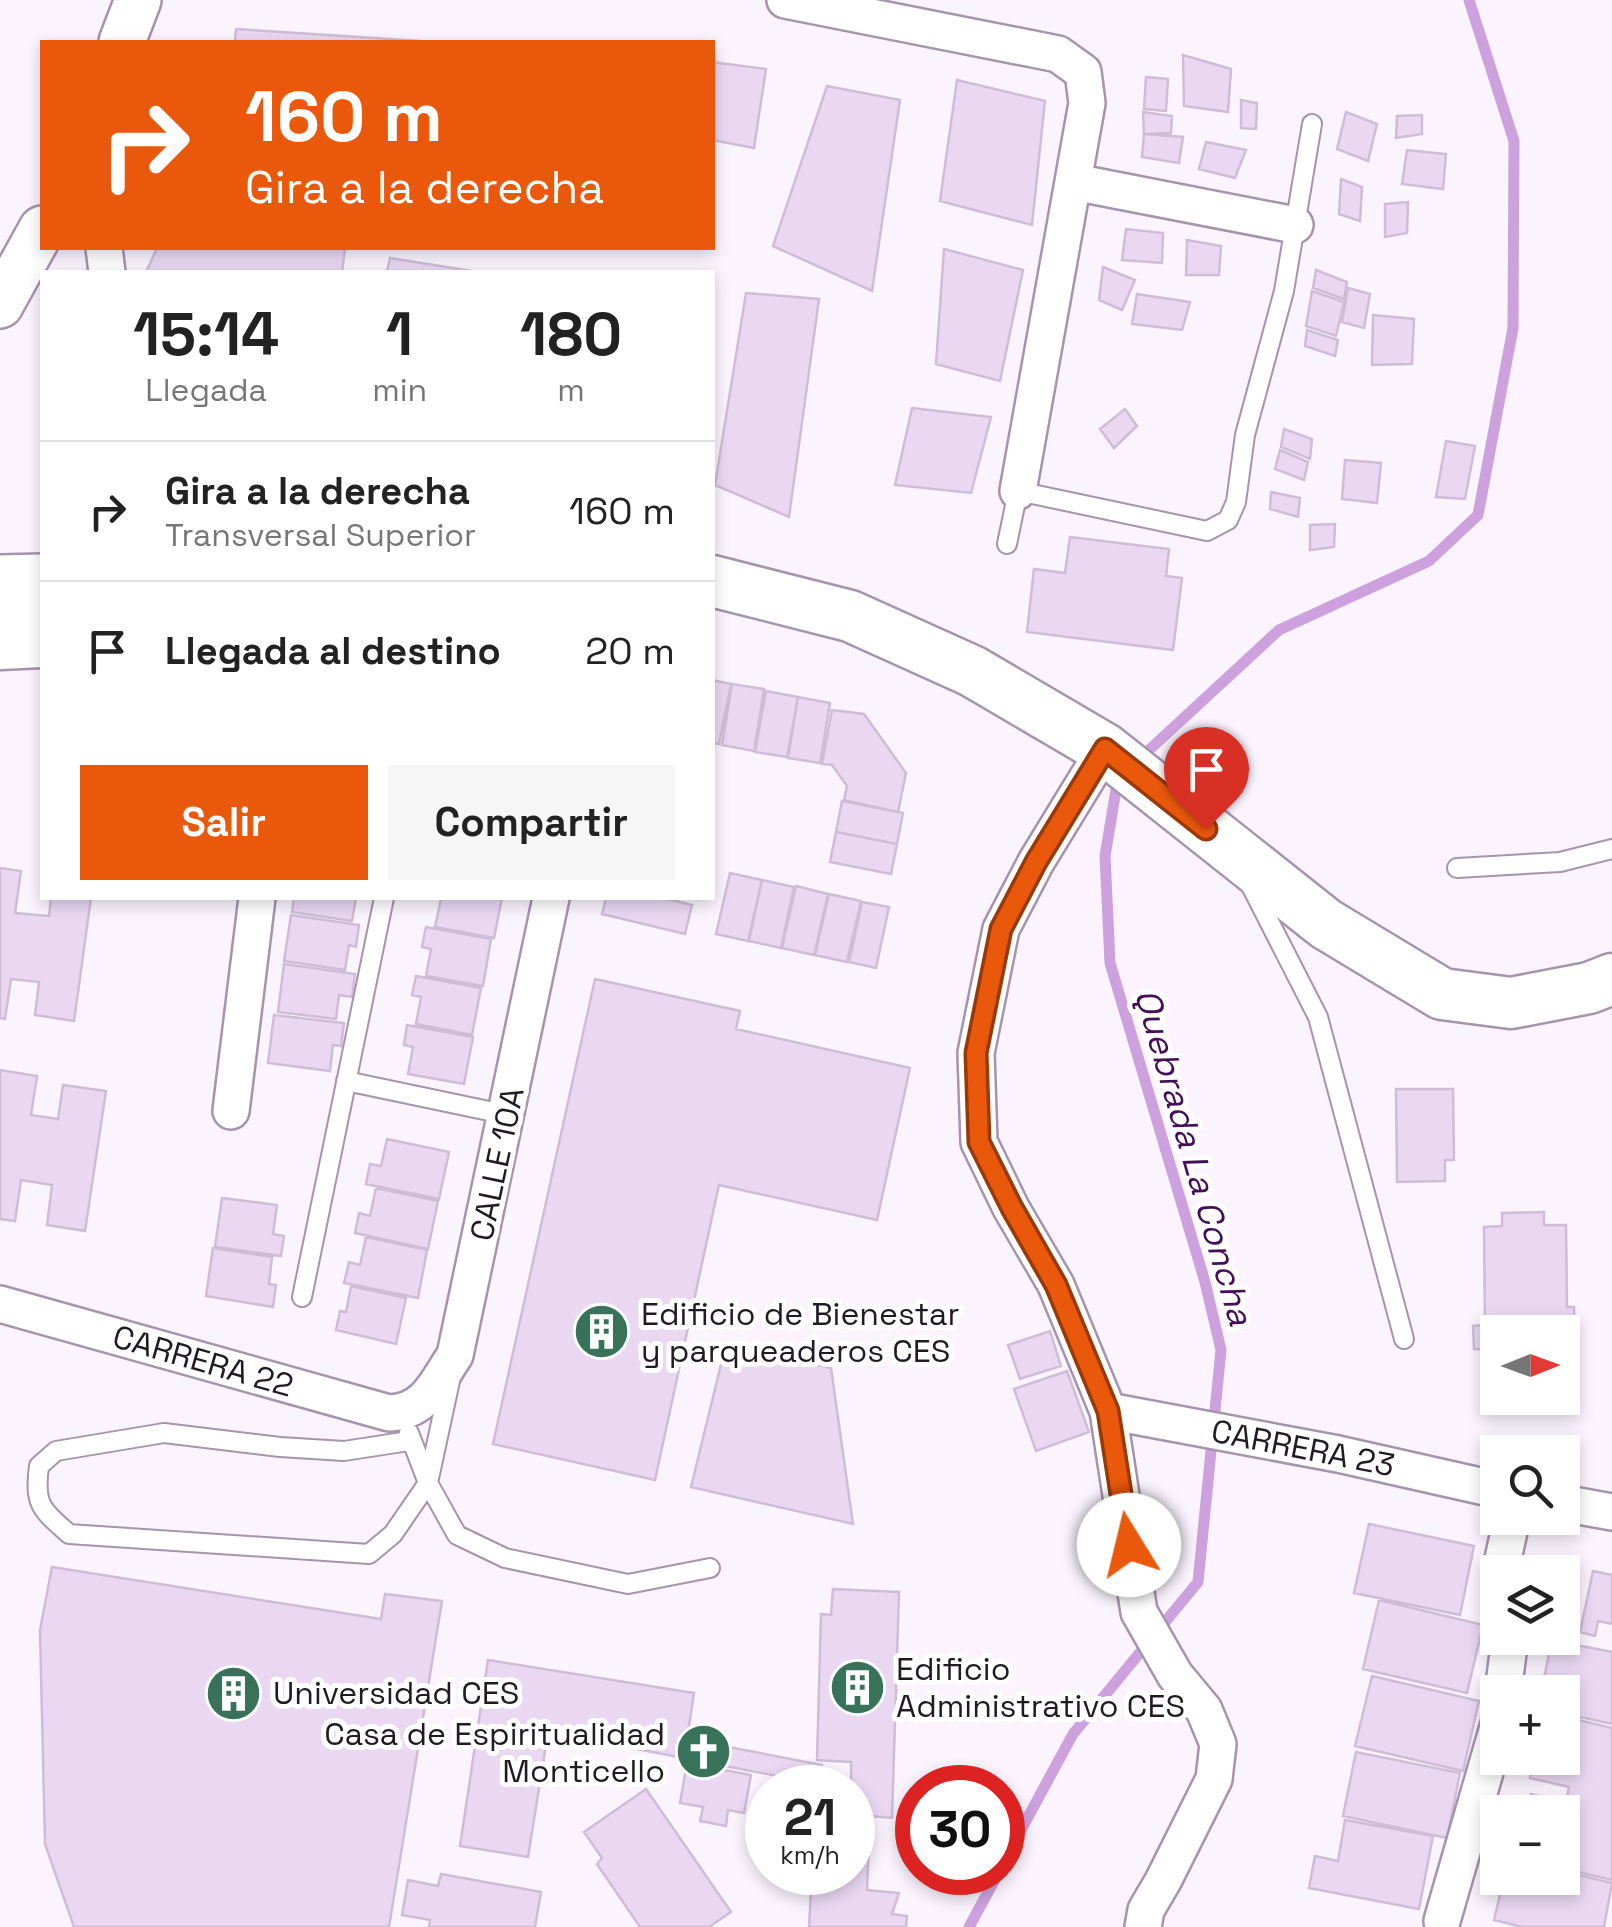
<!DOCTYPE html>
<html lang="es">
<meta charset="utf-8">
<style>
:root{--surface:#fff;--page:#f6f6f6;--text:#222;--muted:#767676;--line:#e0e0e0;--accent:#ea580c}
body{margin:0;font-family:"Space Grotesk",sans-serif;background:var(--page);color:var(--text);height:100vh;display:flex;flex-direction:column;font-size:38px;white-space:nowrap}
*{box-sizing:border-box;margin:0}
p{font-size:32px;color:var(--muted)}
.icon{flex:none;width:55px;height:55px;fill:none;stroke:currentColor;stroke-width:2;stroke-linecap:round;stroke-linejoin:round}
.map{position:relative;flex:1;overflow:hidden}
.panel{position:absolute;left:40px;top:270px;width:675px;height:630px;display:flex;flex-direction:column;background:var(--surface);border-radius:0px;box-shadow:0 5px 15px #0003}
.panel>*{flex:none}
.guide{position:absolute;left:40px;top:40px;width:675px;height:210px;border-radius:0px;box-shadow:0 5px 15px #0003;background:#ea580c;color:#fff;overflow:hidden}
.needle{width:65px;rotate:89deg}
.controls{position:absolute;left:1480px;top:1315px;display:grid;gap:20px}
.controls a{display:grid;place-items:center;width:100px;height:100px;border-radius:0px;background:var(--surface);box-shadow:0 5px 15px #0003;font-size:50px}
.speed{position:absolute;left:745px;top:1765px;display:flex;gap:20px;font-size:50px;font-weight:700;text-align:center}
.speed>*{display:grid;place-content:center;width:130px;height:130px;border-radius:50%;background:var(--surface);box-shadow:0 5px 15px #0003;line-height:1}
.speed small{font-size:25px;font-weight:400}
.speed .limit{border:15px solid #d22;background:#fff;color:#111}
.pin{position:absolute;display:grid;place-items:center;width:85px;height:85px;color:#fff;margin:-102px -42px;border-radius:50% 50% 50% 0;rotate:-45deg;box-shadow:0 0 10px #0007}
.pin .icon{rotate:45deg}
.me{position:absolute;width:110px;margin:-55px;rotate:351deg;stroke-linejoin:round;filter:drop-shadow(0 0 8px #0008)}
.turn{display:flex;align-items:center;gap:35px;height:210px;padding:0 40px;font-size:45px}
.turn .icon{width:130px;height:130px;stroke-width:2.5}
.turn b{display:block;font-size:70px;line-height:85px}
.eta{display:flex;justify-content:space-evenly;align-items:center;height:170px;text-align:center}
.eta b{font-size:60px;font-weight:800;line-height:70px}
.action{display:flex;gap:20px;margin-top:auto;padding:20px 40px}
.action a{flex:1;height:115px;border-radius:0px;background:var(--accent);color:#fff;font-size:40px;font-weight:800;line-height:115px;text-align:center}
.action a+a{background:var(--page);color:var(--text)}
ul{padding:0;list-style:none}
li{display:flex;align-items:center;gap:30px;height:140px;padding:0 40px;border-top:2px solid var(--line)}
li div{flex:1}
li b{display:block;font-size:38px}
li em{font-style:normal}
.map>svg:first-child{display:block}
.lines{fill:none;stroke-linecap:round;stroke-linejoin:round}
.stream{stroke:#cca1de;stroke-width:11}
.building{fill:#ead8f2;stroke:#cfbdd7;stroke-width:2.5}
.service-casing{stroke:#a594ad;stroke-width:22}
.minor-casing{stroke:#a594ad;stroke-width:40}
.tertiary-casing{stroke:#a594ad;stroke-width:50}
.secondary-casing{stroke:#a594ad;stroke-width:55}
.service{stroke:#fff;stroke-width:18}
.minor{stroke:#fff;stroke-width:35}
.tertiary{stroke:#fff;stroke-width:45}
.secondary{stroke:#fff;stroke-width:50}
.route-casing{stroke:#983908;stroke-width:25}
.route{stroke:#ea580c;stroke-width:18}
.labels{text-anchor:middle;stroke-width:10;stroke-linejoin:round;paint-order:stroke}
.street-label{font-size:32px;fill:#201a23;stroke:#fff}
.poi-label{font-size:32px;fill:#201a23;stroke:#fff;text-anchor:start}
.water-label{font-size:35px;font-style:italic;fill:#440d57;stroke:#fff}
</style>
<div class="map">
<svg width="1612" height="1927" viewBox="0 0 1612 1927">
<rect width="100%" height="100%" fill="#fbf4ff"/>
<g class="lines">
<path class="stream" d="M1148,751L1279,630L1429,561L1478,515L1513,328L1514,141L1469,0
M1002,1865L1073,1734L1198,1582L1221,1350L1205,1282L1110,963L1105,856L1116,790L1126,779
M969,1927L999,1872"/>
</g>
<path class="building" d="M236,29L436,42H235Z
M1183,55L1231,69L1228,112L1184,106Z
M712,62L766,69L754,148L712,140Z
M1146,77L1168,79L1166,111L1144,109Z
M957,80L1045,101L1032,225L940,201Z
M827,86L900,100L872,291L773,246Z
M1241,100L1257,103L1256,129L1241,128Z
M1143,112L1172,116L1171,133L1144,134Z
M1346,112L1377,124L1368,161L1337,149Z
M1422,115V134L1396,138L1397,116Z
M1144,134L1183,137L1179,163L1142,157Z
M1206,142L1246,150L1235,178L1199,169Z
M1407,150L1446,154L1443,189L1402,184Z
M1341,179L1362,187L1360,221L1339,214Z
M1408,202L1407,233L1385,237V204Z
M1126,229L1163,233L1162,263L1122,260Z
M1187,240L1221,246L1219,275H1186Z
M157,248H335L345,249L342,272H156L147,270Z
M944,249L1023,270L1000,381L936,364Z
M390,258L478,272H387Z
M1103,267L1135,280L1122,310L1099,300Z
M1316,270L1347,282L1344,299L1313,288Z
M1348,288L1370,294L1364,328L1342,322Z
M1312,291L1344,302L1336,336L1306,326Z
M746,293L819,299L789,517L715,485Z
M1137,294L1190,302L1182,330L1132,324Z
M1373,315L1414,319L1412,364L1372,365Z
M1307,330L1338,340L1335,356L1305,346Z
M912,408L991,417L971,493L895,485Z
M1125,409L1137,426L1114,448L1100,429Z
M1284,429L1312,439L1310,459L1281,447Z
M1446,441L1475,446L1465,499L1436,497Z
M1280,450L1308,462L1304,480L1275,469Z
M1345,460L1381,463L1377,503L1342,499Z
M1271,492L1300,498L1298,517L1270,509Z
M1335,524L1334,547L1310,550V525Z
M1070,537L1169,549L1166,576L1182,578L1173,650L1027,632L1034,569L1065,573Z
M712,680L731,684L719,744L712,743Z
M732,684L764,689L754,751L722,745Z
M766,691L798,697L787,757L755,752Z
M798,697L830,703L820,763L788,758Z
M832,710L864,714L906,773L898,812L844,800L847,786L832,765L822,764Z
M842,801L903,813L897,844L836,832Z
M836,832L897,844L891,874L830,862Z
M0,868L21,871L15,913L49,916L51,898H91L74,1021L35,1015L39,982L11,979L5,1019L0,1018Z
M730,873L762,880L748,941L716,934Z
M762,880L794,887L781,948L749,941Z
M796,886L828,894L814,955L782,948Z
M829,894L861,901L847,962L815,955Z
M294,898H356L352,921L292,912Z
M432,898H502L494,938L435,927L441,899Z
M606,898H663L692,905L685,934L602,914Z
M862,902L889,907L876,968L849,962Z
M291,915L359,925L356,947L349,945L345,970L284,961Z
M426,927L491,939L483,986L426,976L431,949L422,947Z
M284,964L355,974L352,997L339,995L336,1019L278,1012Z
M416,976L481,988L472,1035L416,1024L421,997L412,995Z
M595,979L740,1011L736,1029L910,1068L877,1220L719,1185L655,1480L493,1444Z
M274,1015L344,1023L341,1046L333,1045L330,1071L268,1063Z
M407,1025L473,1037L464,1084L408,1074L413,1047L404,1045Z
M0,1070L37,1076L31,1115L58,1119L63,1085L106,1091L85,1231L47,1225L52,1185L21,1180L15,1221L0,1219Z
M1396,1089H1453L1454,1160H1445V1181L1397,1182Z
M387,1139L449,1152L439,1199L366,1184L370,1164L381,1166Z
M376,1188L438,1201L428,1249L355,1233L359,1213L370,1216Z
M222,1198L277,1205L273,1234L284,1236L281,1256L215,1247Z
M1544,1212V1225H1566L1567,1307H1574L1575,1348H1562V1332H1498V1350L1474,1349L1473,1326L1485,1325L1484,1227L1502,1226V1213Z
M366,1237L427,1250L418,1298L344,1283L349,1262L360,1265Z
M213,1248L272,1257L269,1284L276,1285L273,1307L206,1296Z
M351,1286L406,1298L396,1344L336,1330L340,1311L346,1312Z
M1050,1331L1061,1366L1020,1379L1008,1345Z
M726,1344L831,1368L853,1524L691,1487Z
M1067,1371L1089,1432L1036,1451L1014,1389Z
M1369,1524L1474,1546L1460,1615L1354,1593Z
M52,1567L381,1619L385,1594L442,1601L389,1927H74L45,1844L40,1630Z
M1593,1571L1612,1575V1624L1598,1621L1595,1636L1580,1632Z
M833,1589L899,1592L892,1818L870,1816L867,1890L899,1893L892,1914L907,1916L906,1927H809L812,1872H852L851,1762L817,1760L821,1614L831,1615Z
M1379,1600L1483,1625L1467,1693L1363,1669Z
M1552,1640L1612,1652V1724L1562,1713V1692H1541Z
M488,1660L694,1693L687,1739L822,1765L819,1784L548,1732L528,1857L460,1846Z
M1372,1676L1479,1701L1463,1771L1355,1746Z
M1562,1716L1612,1728V1880L1562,1868V1812H1527L1531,1794L1566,1803L1569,1787L1530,1778L1535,1758H1562Z
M1356,1752L1460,1773L1447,1838L1343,1816Z
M687,1763L751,1775L744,1813L728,1810L726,1826L700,1821L703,1807L680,1803Z
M646,1789L731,1912L709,1927H640L597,1864L602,1858L584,1832Z
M1345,1820L1433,1836L1419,1909L1309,1888L1315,1856L1338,1861Z
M1562,1871L1612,1883L1604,1927H1522L1494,1920L1504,1878H1562Z
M441,1874L541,1892L535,1927H429L430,1920L402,1915L408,1880L438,1886Z"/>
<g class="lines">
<defs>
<path id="service" d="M1007,544L1018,491L1207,531L1228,520L1236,502L1245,435L1284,291L1312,124
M1457,868L1560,862L1612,849
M1251,886L1318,1017L1404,1339
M346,1081L508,1115
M302,1297L384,898
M409,1433L428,1483L457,1535L505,1558L628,1584L710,1568
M409,1441L344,1451L280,1447L164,1433L56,1451L39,1466C34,1505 41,1509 69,1534L369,1554L393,1534L428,1483L450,1381"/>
<path id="minor" d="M785,0L1058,54L1083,72L1087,103L1018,491
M1074,182L1295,225
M104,248L107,272
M0,573L42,572
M1105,749L1036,862L1001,929L976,1053L979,1142L1011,1208L1056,1285L1108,1411L1139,1612L1175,1675L1204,1710L1218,1744L1214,1779L1163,1881L1146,1910L1143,1927
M231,1111L257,898
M0,1304L389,1413C426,1412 436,1383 455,1355L551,898
M1108,1411L1338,1454L1498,1490
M1562,1503L1612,1512
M1505,1572L1503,1559L1512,1518
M1503,1692L1510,1638
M1442,1921L1498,1727"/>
<path id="tertiary" d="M122,42L138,0
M0,305L42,229"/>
<path id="secondary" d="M712,581L850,616L972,671L1105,749L1326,924L1442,994L1511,1003L1589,988L1612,979
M0,605L42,603
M0,644L42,642"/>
</defs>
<use href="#service" class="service-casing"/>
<use href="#minor" class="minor-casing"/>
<use href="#tertiary" class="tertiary-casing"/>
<use href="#secondary" class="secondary-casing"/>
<use href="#service" class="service"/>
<use href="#minor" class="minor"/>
<use href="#tertiary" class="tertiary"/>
<use href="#secondary" class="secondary"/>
</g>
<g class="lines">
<defs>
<path id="route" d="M1129,1545L1108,1411L1056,1285L1012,1208L979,1142L977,1083L976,1053L1001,929L1036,862L1105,749L1206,829"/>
</defs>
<use href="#route" class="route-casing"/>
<use href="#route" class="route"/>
</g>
<defs>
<symbol id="building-disc" viewBox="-11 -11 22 22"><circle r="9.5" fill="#38725b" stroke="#fff"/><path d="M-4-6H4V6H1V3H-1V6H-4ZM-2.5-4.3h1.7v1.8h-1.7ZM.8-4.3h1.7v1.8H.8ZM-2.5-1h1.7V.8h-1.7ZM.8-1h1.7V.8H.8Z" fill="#fff"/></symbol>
<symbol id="church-disc" viewBox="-11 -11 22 22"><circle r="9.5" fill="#38725b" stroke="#fff"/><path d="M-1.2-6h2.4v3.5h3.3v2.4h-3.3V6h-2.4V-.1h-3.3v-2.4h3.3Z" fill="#fff"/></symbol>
</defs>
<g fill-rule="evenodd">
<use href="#building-disc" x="570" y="1300" width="63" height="63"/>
<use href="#building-disc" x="826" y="1656" width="63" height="63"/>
<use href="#building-disc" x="202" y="1662" width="63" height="63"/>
<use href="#church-disc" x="672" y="1720" width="63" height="63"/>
</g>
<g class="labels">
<g class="street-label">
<text transform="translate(497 1164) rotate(-78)" y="11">CALLE 10A</text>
<text transform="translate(203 1361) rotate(16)" y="11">CARRERA 22</text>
<text transform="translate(1303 1448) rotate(11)" y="11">CARRERA 23</text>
</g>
<g class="poi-label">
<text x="641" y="1325">Edificio de Bienestar<tspan x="641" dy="37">y parqueaderos CES</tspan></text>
<text x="896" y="1680">Edificio<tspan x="896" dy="37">Administrativo CES</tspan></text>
<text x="273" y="1704">Universidad CES</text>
<text x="665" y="1745" text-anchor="end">Casa de Espiritualidad<tspan x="665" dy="37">Monticello</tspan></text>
</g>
<g class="water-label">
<text transform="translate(1194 1157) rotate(74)" y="12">Quebrada La Concha</text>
</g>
</g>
</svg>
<div class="controls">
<a><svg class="needle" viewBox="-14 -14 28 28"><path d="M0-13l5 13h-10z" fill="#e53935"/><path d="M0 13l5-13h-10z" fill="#767676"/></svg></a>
<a><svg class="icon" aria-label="search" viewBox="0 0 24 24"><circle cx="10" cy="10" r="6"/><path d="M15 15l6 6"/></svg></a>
<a><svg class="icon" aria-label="layers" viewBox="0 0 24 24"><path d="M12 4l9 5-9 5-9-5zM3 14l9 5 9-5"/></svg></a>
<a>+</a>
<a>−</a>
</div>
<div class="speed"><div>21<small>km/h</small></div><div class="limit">30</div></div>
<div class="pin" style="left:1206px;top:829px;background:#d93025"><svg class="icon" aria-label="arrive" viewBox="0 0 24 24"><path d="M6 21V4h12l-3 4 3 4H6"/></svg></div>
<svg class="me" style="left:1129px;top:1545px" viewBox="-20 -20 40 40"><circle r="19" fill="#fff"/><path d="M0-13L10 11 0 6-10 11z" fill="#ea580c"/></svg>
<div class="guide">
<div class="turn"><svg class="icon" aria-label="right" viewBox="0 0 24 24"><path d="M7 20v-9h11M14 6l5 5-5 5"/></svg><div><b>160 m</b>Gira a la derecha</div></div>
</div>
<section class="panel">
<div class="eta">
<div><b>15:14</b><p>Llegada</p></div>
<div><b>1</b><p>min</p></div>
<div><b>180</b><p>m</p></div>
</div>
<ul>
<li><svg class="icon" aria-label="right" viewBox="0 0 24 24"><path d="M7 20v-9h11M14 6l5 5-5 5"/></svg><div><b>Gira a la derecha</b><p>Transversal Superior</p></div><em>160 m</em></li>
<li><svg class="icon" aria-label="arrive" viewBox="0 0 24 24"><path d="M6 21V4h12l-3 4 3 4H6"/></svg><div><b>Llegada al destino</b></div><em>20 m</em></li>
</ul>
<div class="action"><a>Salir</a><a>Compartir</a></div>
</section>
</div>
